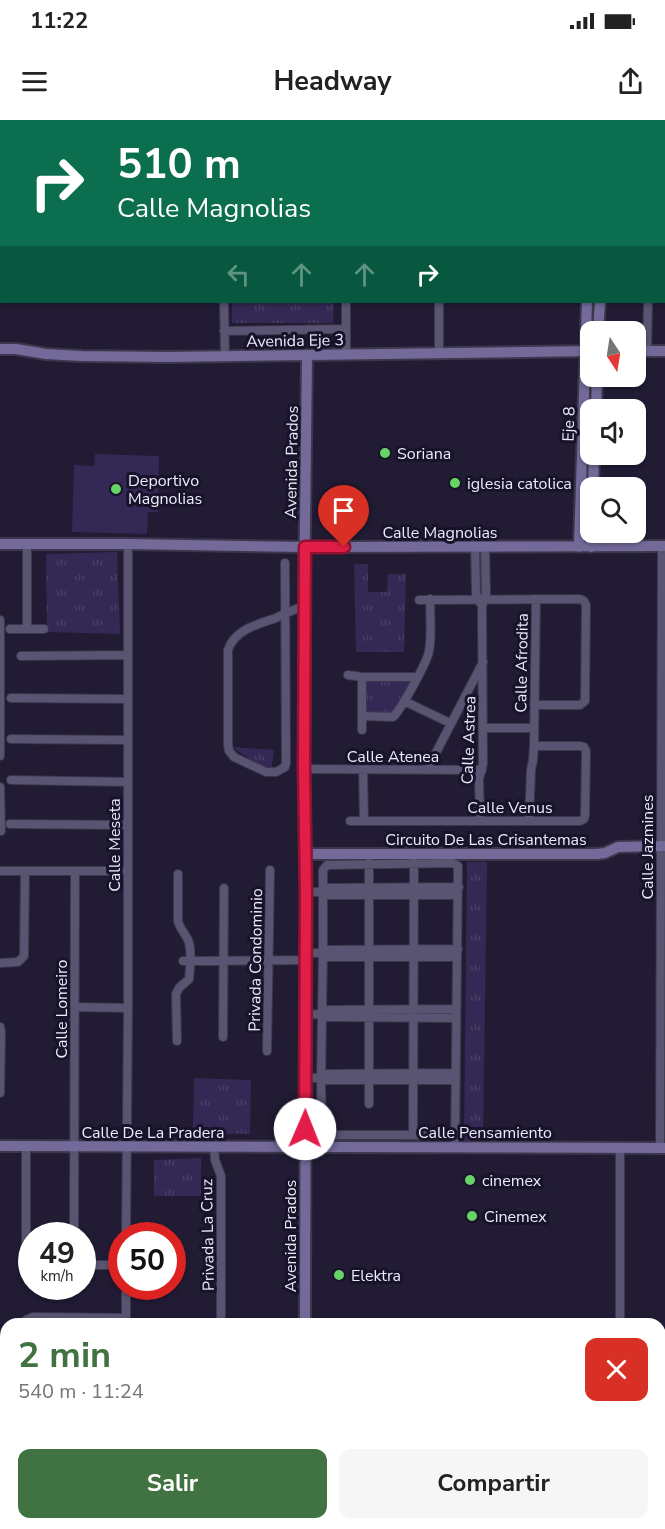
<!DOCTYPE html>
<html lang="es">
<meta charset="utf-8">
<style>
:root{--surface:#fff;--page:#f6f6f6;--text:#222;--muted:#767676;--accent:#417241}
body{margin:0;font-family:"Nunito Sans",sans-serif;background:var(--page);color:var(--text);height:100vh;display:flex;flex-direction:column;font-size:22px;white-space:nowrap}
*{box-sizing:border-box;margin:0}
p{font-size:20px;color:var(--muted)}
.icon{flex:none;width:33px;height:33px;fill:none;stroke:currentColor;stroke-width:2;stroke-linecap:round;stroke-linejoin:round}
.map{position:relative;flex:1;overflow:hidden}
.panel{position:absolute;left:0px;top:1198px;width:666px;height:212px;display:flex;flex-direction:column;background:var(--surface);border-radius:18px 18px 0 0;box-shadow:0 2px 4px #0004}
.panel>*{flex:none}
.hud{position:absolute;left:0px;top:0px;width:666px;height:183px;box-shadow:0 2px 4px #0004;background:#0b6e4f;color:#fff;overflow:hidden}
.needle{width:39px;rotate:168deg}
.controls{position:absolute;left:580px;top:201px;display:grid;gap:12px}
.controls a{display:grid;place-items:center;width:66px;height:66px;border-radius:12px;background:var(--surface);box-shadow:0 2px 4px #0004;font-size:30px}
.speed{position:absolute;left:18px;top:1102px;display:flex;gap:12px;font-size:30px;font-weight:700;text-align:center}
.speed>*{display:grid;place-content:center;width:78px;height:78px;border-radius:50%;background:var(--surface);box-shadow:0 2px 4px #0004;line-height:1}
.speed small{font-size:15px;font-weight:400}
.speed .limit{border:9px solid #d22;background:#fff;color:#111}
.pin{position:absolute;display:grid;place-items:center;width:51px;height:51px;color:#fff;margin:-62px -26px;border-radius:50% 50% 50% 0;rotate:-45deg;box-shadow:0 0 6px #0007}
.pin .icon{rotate:45deg}
.me{position:absolute;width:66px;margin:-33px;rotate:1deg;stroke-linejoin:round;filter:drop-shadow(0 0 4px #0008)}
.turn{display:flex;align-items:center;gap:21px;height:126px;padding:0 18px;font-size:27px}
.turn .icon{width:78px;height:78px;stroke-width:2.5}
.turn b{display:block;font-size:42px;line-height:51px}
.lanes{display:flex;align-items:center;height:57px;padding:0 18px;background:#0003;justify-content:center;gap:30px;direction:ltr}
.lanes .off{opacity:.35}
.round{display:grid;place-items:center;flex:none;width:63px;height:63px;border-radius:12px;background:var(--page)}
.summary{display:flex;align-items:center;justify-content:space-between;height:102px;padding:0 18px}
h1{font-size:36px;font-weight:700;line-height:45px;color:var(--accent)}
.cta{display:flex;gap:12px;margin-top:auto;padding:12px 18px}
.cta a{flex:1;height:69px;border-radius:12px;background:var(--accent);color:#fff;font-size:24px;font-weight:700;line-height:69px;text-align:center}
.cta a+a{background:var(--page);color:var(--text)}
.status{display:flex;justify-content:space-between;align-items:center;height:42px;padding:0 30px;background:var(--surface);direction:ltr}
.status svg{height:16px;fill:currentColor}
header{display:flex;justify-content:space-between;align-items:center;height:78px;padding:0 18px;background:var(--surface);font-size:27px;font-weight:700}
.map>svg:first-child{display:block}
.grass{fill:#342954}
.park{fill:url(#park-tufts)}
.lines{fill:none;stroke-linecap:round;stroke-linejoin:round}
.street-casing{stroke:#3d374c;stroke-width:10}
.secondary-casing{stroke:#3d374c;stroke-width:14}
.street{stroke:#595471;stroke-width:8}
.secondary{stroke:#736a9a;stroke-width:10}
.route-casing{stroke:#92132f;stroke-width:15}
.route{stroke:#e11d48;stroke-width:10}
.poi-dot{fill:#67d466;stroke:#18122a;stroke-width:2}
.labels{text-anchor:middle;stroke-width:6;stroke-linejoin:round;paint-order:stroke}
.street-label{font-size:16px;fill:#edeafc;stroke:#18122a}
.poi-label{font-size:16px;fill:#edeafc;stroke:#18122a;text-anchor:start}
</style>
<div class="status"><b>11:22</b><svg viewBox="0 0 49 12"><path d="M0 12V9h3v3zM5 12V6h3v6zM10 12V3h3v9zM15 12V0h3v12zM26 1h20v11H26zM47 4h2v5h-2z"/></svg></div>
<header><svg class="icon" aria-label="menu" viewBox="0 0 24 24"><path d="M4 6h16M4 12h16M4 18h16"/></svg>Headway<svg class="icon" aria-label="share" viewBox="0 0 24 24"><path d="M12 15V3M7 8l5-5 5 5M5 13v7h14v-7"/></svg></header>
<div class="map">
<svg width="665" height="1409" viewBox="0 0 665 1409">
<defs>
<pattern id="park-tufts" width="24" height="20" patternUnits="userSpaceOnUse" patternTransform="scale(1.5)"><rect width="24" height="20" fill="#342954"/><path d="M3 7l-1-3M5 7V3M7 7l1-3M15 17l-1-3M17 17v-4M19 17l1-3" fill="none" stroke="#483e65"/></pattern>
</defs>
<rect width="100%" height="100%" fill="#211b34"/>
<path class="grass" d="M95,334L159,336L158,392H148L147,414L72,412L74,345L94,346Z"/>
<path class="park" d="M236,0H340V2H236Z
M232,182H334L333,203H232Z
M117,432L120,514L47,512L46,434Z
M354,444H368V472H387L388,454H406L404,532H356Z
M414,555L397,600L364,599L362,558Z
M232,627L274,630L271,653Z
M467,742H487L483,1020L464,1021Z
M194,958L251,960L250,1014L193,1013Z
M201,1038V1076H154V1040Z"/>
<g class="lines">
<defs>
<path id="street" d="M76,0L79,2
M198,2V0
M228,2V0
M350,2V0
M224,182L225,237
M224,211L346,209
M647,231L648,182
M439,233V182
M346,234V182
M475,426L476,473L479,482
M285,443L286,643L285,647L276,652H266L234,637L229,631L228,624V530C234,510 258,504 276,498C286,493 293,489 304,487
M419,480L580,479L584,481L586,485L585,581L580,585H534
M0,500V636
M10,509H44
M27,509V424
M21,536L127,535
M348,555L362,557H417
M362,557V610
M11,578L128,579
M404,581L450,603
M362,596L393,597C400,591 428,541 429,531C432,517 430,495 430,479
M484,608H534
M11,619L127,620
M304,649L482,650
M363,649L364,701
M427,650L483,542
M11,660L127,662
M0,667L1,711
M350,701H580L584,699L585,695L586,631L584,627L580,626H534
M480,701L479,659L483,644L482,486L486,475L485,426
M529,701L531,650L533,640L534,626L536,479
M10,704L127,705
M0,751H128
M320,771L326,768L459,767
M306,772H319L326,775H458
M306,833H321L327,837H457
M321,833L327,830L458,829
M183,841L306,840
M0,843L18,842L24,836L25,751
M75,887L128,888
M320,893L328,890L456,889
M306,895L318,894L328,897L456,898
M0,907L1,912L0,973
M223,917L224,768
M177,921L176,874L179,868L189,859C190,848 192,834 189,823C187,815 180,810 178,801V754
M267,931L270,750
M306,958H319L325,960H456
M319,958L324,954L456,953
M369,984V743
M413,1015L414,742
M455,1015H327L322,1012L321,960L323,831V750L327,745L453,743L458,746L455,1027
M26,1027V1141L32,1146
M214,1027L215,1040L221,1056V1204
M620,1027V1204
M660,1028L662,426
M74,1116L75,751
M126,1116L128,888V424
M82,1145H122
M23,1204L26,1200L33,1197L126,1198
M126,1204V1167
M660,1314H665
M660,1335H665
M0,1353H6
M40,1404V1409
M91,1404V1409
M197,1404V1409
M306,1406L395,1407L402,1409
M143,1409L144,1404
M250,1409V1404
M471,1409V1404
M614,1409V1404"/>
<path id="secondary" d="M592,2V0
M603,2V0
M598,212L600,182
M0,229H16L46,234L81,236L168,237L591,231
M636,231H665
M596,290L597,256
M593,368L594,334
M0,424H128L305,427L665,426
M579,427L587,182
M591,427L592,412
M306,734H597L605,733L618,727L665,726
M0,1026L665,1028
M305,1204L306,772L304,649V487L307,235
M306,1404V1409"/>
</defs>
<use href="#street" class="street-casing"/>
<use href="#secondary" class="secondary-casing"/>
<use href="#street" class="street"/>
<use href="#secondary" class="secondary"/>
</g>
<g class="lines">
<defs>
<path id="route" d="M305,1009L306,772L304,649L305,427H344"/>
</defs>
<use href="#route" class="route-casing"/>
<use href="#route" class="route"/>
</g>
<g class="poi-dot">
<circle cx="385" cy="333" r="6"/>
<circle cx="455" cy="363" r="6"/>
<circle cx="116" cy="369" r="6"/>
<circle cx="470" cy="1060" r="6"/>
<circle cx="472" cy="1096" r="6"/>
<circle cx="339" cy="1155" r="6"/>
</g>
<g class="labels">
<g class="street-label">
<text transform="translate(295 220) rotate(-1)" y="6">Avenida Eje 3</text>
<text transform="translate(568 304) rotate(-88)" y="6">Eje 8</text>
<text transform="translate(291 342) rotate(-89)" y="6">Avenida Prados</text>
<text x="440" y="418">Calle Magnolias</text>
<text transform="translate(521 543) rotate(-89)" y="6">Calle Afrodita</text>
<text transform="translate(468 620) rotate(-88)" y="6">Calle Astrea</text>
<text x="393" y="642">Calle Atenea</text>
<text x="510" y="693">Calle Venus</text>
<text x="486" y="725">Circuito De Las Crisantemas</text>
<text transform="translate(114 725) rotate(-90)" y="6">Calle Meseta</text>
<text transform="translate(647 727) rotate(-90)" y="6">Calle Jazmines</text>
<text transform="translate(255 840) rotate(-89)" y="6">Privada Condominio</text>
<text transform="translate(61 889) rotate(-90)" y="6">Calle Lomeiro</text>
<text x="153" y="1018">Calle De La Pradera</text>
<text x="485" y="1018">Calle Pensamiento</text>
<text transform="translate(207 1115) rotate(-91)" y="6">Privada La Cruz</text>
<text transform="translate(290 1116) rotate(-90)" y="6">Avenida Prados</text>
</g>
<g class="poi-label">
<text x="397" y="339">Soriana</text>
<text x="128" y="366">Deportivo<tspan x="128" dy="18">Magnolias</tspan></text>
<text x="467" y="369">iglesia catolica</text>
<text x="482" y="1066">cinemex</text>
<text x="484" y="1102">Cinemex</text>
<text x="351" y="1161">Elektra</text>
</g>
</g>
</svg>
<div class="controls">
<a><svg class="needle" viewBox="-14 -14 28 28"><path d="M0-13l5 13h-10z" fill="#e53935"/><path d="M0 13l5-13h-10z" fill="#767676"/></svg></a>
<a><svg class="icon" aria-label="sound" viewBox="0 0 24 24"><path d="M4 9h4l5-4v14l-5-4H4zM17 9q2 3 0 6"/></svg></a>
<a><svg class="icon" aria-label="search" viewBox="0 0 24 24"><circle cx="10" cy="10" r="6"/><path d="M15 15l6 6"/></svg></a>
</div>
<div class="speed"><div>49<small>km/h</small></div><div class="limit">50</div></div>
<div class="pin" style="left:344px;top:427px;background:#d93025"><svg class="icon" aria-label="arrive" viewBox="0 0 24 24"><path d="M6 21V4h12l-3 4 3 4H6"/></svg></div>
<svg class="me" style="left:305px;top:1009px" viewBox="-20 -20 40 40"><circle r="19" fill="#fff"/><path d="M0-13L10 11 0 6-10 11z" fill="#e11d48"/></svg>
<div class="hud">
<div class="turn"><svg class="icon" aria-label="right" viewBox="0 0 24 24"><path d="M7 20v-9h11M14 6l5 5-5 5"/></svg><div><b>510 m</b>Calle Magnolias</div></div>
<div class="lanes"><svg class="icon off" aria-label="left" viewBox="0 0 24 24"><path d="M17 20v-9H6M10 6l-5 5 5 5"/></svg><svg class="icon off" aria-label="ahead" viewBox="0 0 24 24"><path d="M12 20V5M6 11l6-6 6 6"/></svg><svg class="icon off" aria-label="ahead" viewBox="0 0 24 24"><path d="M12 20V5M6 11l6-6 6 6"/></svg><svg class="icon" aria-label="right" viewBox="0 0 24 24"><path d="M7 20v-9h11M14 6l5 5-5 5"/></svg></div>
</div>
<section class="panel">
<div class="summary"><div><h1>2 min</h1><p>540 m · 11:24</p></div><a class="round" style="background:#d93025;color:#fff"><svg class="icon" aria-label="close" viewBox="0 0 24 24"><path d="M6 6l12 12M18 6L6 18"/></svg></a></div>
<div class="cta"><a>Salir</a><a>Compartir</a></div>
</section>
</div>
